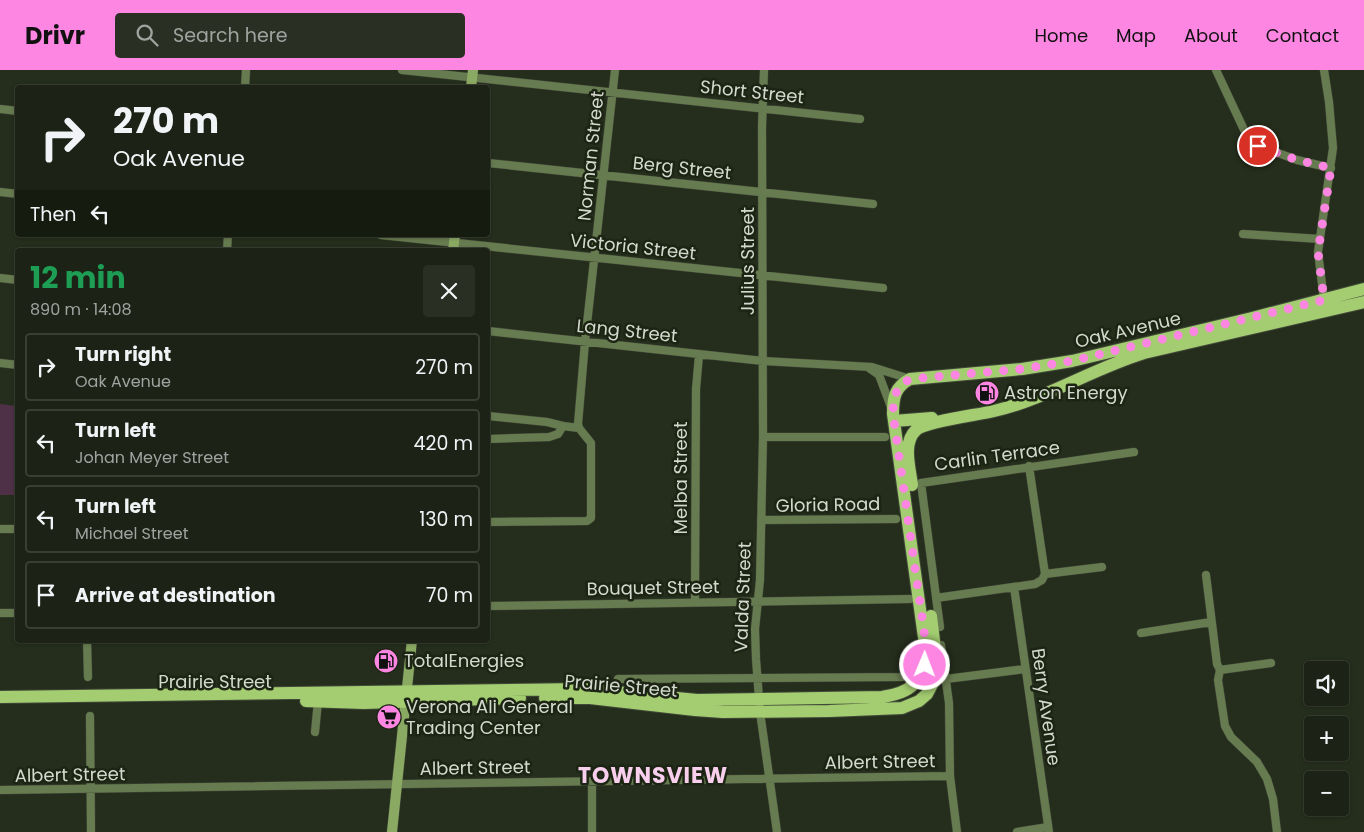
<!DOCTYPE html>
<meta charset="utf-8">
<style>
:root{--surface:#1c2215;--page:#292f22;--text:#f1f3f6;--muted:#a0a4a0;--line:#3a3f34;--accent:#fd86e2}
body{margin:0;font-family:Poppins,sans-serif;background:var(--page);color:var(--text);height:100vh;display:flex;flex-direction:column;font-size:19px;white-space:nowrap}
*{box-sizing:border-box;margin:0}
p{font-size:16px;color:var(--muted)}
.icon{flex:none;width:28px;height:28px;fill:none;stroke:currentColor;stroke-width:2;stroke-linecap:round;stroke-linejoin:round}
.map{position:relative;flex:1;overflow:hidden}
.panel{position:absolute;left:15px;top:178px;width:475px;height:395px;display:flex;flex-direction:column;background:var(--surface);border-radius:5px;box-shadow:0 1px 4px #0004,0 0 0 1px var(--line)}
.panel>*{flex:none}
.banner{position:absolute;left:15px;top:15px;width:475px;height:152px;border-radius:5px;box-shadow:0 1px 4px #0004,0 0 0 1px var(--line);background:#1c2215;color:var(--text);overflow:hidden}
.buttons{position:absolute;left:1304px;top:591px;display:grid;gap:10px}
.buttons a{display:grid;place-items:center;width:45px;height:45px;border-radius:5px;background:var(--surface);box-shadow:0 1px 4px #0004,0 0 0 1px var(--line);font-size:25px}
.pin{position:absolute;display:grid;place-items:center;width:42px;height:42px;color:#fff;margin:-21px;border:2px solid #fff;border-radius:50%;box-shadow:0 1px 5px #0007}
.me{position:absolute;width:55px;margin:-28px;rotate:1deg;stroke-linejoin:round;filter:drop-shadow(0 0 4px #0008)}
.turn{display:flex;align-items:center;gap:18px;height:105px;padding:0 15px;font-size:22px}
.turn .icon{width:65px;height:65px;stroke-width:2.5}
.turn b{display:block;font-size:35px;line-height:42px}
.then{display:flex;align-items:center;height:48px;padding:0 15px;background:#0003;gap:10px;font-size:19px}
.round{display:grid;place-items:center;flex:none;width:52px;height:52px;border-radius:5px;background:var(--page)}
.head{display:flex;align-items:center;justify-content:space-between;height:85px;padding:0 15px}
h1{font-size:30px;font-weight:700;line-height:38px;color:#1e9e55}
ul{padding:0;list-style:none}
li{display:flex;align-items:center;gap:15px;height:68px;margin:0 10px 8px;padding:0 5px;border:2px solid var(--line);border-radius:5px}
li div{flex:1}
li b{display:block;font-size:19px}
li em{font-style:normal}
header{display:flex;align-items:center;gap:30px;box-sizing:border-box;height:70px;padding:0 25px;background:var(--accent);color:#111}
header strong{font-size:24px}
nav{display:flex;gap:28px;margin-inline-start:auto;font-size:18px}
.search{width:350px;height:45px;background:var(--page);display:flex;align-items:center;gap:12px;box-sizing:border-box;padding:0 18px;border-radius:5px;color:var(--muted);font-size:19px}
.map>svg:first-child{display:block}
.green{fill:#4e3147}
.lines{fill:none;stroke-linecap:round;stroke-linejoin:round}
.minor-casing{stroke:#414938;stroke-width:9}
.secondary-casing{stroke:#414938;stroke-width:11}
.primary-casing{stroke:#414938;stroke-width:14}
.minor{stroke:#677b50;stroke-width:8}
.secondary{stroke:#8aa963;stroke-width:10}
.primary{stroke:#a4cd71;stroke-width:12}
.route{stroke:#fd86e2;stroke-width:9;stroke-dasharray:0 16.2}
.labels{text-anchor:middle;stroke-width:5;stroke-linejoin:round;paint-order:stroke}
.street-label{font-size:18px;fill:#d3d9cd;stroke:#1c2413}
.poi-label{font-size:18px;fill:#d3d9cd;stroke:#1c2413;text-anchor:start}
.district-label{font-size:22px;font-weight:bold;letter-spacing:1px;fill:#f8cfec;stroke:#1c2413}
</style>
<header>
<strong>Drivr</strong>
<div class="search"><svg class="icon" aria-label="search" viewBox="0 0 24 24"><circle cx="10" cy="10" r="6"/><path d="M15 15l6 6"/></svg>Search here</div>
<nav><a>Home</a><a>Map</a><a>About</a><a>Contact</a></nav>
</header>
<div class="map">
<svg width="1364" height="762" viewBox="0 0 1364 762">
<rect width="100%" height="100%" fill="#252d1c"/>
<path class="green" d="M0,334L17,336V425H0Z"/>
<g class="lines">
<defs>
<path id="minor" d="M402,0L860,49
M764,0L762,57L763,367L760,510L755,559L756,589L760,642L777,762
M1216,0L1246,64L1254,74L1297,90L1331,98
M245,18L246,0
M0,39L18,41
M488,93L873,134
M0,122L18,124
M1243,164L1320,169
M381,165L883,218
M227,180L228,165
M0,208L18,210
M1324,230L1318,182L1333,78L1329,32L1324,0
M488,261L763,291L872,297L910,309
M0,293L18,295
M869,298L879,305L891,337
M488,346L547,352L563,356L579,358
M763,367H885
M488,369L549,367L558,364L563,356
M1029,396L1045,504
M761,450L896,449
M488,452L587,451L591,448V373L579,358L578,354L585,272L615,0
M0,459H18
M1206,505L1217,594L1220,600
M1014,517L1049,762
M936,528L1035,514L1042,510L1045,504L1102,497
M695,532L696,319L699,285
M488,536L910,529
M0,543H18
M940,557L921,413L1134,382
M1141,563L1211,552
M87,570L88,607
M941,575L949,633L950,706L957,762
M1220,600L1218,610L1225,656L1231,667L1257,692L1267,709L1273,729L1277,762
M1220,600L1271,593
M618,609L902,607L911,600
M946,609L1025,599
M90,646L91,762
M315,662L318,631
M0,720L950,706
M592,762V711
M1017,762L1048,757"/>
<path id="secondary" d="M471,18L473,0
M453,180L455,165
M392,762L412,570"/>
<path id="primary" d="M894,351L932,348
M912,415C910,398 902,373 916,360C926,351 978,345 994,341C1046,329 1092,299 1144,283L1364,232
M0,627L584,619L697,630L882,627C911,623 923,612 926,582L893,344C893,327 895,317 910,309L1022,299L1072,291L1252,248L1364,219
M545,628H590L695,640L723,642L829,641L902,638L919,631L927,624L936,607L937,596L931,546
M306,631L364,633L520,628"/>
</defs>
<use href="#minor" class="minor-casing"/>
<use href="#secondary" class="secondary-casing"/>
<use href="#primary" class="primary-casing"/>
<use href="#minor" class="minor"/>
<use href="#secondary" class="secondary"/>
<use href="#primary" class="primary"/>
</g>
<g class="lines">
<path class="route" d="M925,595L926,582L924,561L893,344C893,328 895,317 910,309L1022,299L1072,291L1324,230L1318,182L1331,98L1297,90L1258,76"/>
</g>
<defs>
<symbol id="fuel-disc" viewBox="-11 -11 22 22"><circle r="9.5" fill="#fd86e2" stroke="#1c2413"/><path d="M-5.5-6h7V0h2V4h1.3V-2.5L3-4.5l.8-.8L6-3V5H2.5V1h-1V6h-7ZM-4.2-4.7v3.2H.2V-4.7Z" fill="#111"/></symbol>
<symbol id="supermarket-disc" viewBox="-11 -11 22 22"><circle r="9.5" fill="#fd86e2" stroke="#1c2413"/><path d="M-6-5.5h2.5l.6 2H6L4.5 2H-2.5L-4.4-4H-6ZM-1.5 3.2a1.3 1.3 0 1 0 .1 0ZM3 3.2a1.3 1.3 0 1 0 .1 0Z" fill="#111"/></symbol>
</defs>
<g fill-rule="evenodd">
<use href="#fuel-disc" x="973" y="309" width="28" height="28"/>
<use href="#fuel-disc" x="372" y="577" width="28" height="28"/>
<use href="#supermarket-disc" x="375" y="633" width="28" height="28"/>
</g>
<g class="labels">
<g class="street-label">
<text transform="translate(752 22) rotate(6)" y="6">Short Street</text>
<text transform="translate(591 86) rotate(-84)" y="6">Norman Street</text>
<text transform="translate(682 98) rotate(6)" y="6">Berg Street</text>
<text transform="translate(633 177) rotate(6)" y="6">Victoria Street</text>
<text transform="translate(748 191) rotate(-90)" y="6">Julius Street</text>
<text transform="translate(1128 260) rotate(-13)" y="6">Oak Avenue</text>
<text transform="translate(627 261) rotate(6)" y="6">Lang Street</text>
<text transform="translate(997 386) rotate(-8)" y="6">Carlin Terrace</text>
<text transform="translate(681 408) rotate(-90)" y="6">Melba Street</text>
<text transform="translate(828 435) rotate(-1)" y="6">Gloria Road</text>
<text transform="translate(653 518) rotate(-1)" y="6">Bouquet Street</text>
<text transform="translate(743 527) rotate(-88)" y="6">Valda Street</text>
<text x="215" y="618">Prairie Street</text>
<text transform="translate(621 616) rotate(5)" y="6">Prairie Street</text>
<text transform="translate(1046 637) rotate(82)" y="6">Berry Avenue</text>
<text transform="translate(880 692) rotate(-1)" y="6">Albert Street</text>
<text transform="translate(475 698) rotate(-1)" y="6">Albert Street</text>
<text transform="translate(70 705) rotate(-1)" y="6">Albert Street</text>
</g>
<g class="poi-label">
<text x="1004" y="329">Astron Energy</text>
<text x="404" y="597">TotalEnergies</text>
<text x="406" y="643">Verona Ali General<tspan x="406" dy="21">Trading Center</tspan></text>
</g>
<g class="district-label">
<text x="653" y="713">TOWNSVIEW</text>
</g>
</g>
</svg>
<div class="buttons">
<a><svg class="icon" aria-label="sound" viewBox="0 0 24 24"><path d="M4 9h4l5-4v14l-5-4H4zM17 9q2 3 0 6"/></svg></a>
<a>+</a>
<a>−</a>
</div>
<div class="pin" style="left:1258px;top:76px;background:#d93025"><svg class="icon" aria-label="arrive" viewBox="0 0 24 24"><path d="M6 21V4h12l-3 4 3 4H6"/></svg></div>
<svg class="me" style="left:925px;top:595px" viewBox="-20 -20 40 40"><circle r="17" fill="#fd86e2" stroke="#fff" stroke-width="3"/><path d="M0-11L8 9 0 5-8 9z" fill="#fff"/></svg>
<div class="banner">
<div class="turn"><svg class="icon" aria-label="right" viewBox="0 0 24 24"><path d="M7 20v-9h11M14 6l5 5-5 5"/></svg><div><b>270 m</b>Oak Avenue</div></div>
<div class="then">Then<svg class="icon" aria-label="left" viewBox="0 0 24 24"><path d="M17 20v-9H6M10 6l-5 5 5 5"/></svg></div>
</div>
<section class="panel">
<div class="head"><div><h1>12 min</h1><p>890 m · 14:08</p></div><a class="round"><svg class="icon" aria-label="close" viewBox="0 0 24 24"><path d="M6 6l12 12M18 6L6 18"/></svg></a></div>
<ul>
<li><svg class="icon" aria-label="right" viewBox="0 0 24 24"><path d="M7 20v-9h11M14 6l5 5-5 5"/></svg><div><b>Turn right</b><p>Oak Avenue</p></div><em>270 m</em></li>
<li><svg class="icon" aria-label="left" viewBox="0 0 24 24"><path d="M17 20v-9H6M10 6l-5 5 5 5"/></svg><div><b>Turn left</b><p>Johan Meyer Street</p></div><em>420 m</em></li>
<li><svg class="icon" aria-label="left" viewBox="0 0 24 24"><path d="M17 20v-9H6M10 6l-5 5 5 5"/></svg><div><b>Turn left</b><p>Michael Street</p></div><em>130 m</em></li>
<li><svg class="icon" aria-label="arrive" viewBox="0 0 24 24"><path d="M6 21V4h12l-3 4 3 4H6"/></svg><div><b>Arrive at destination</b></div><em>70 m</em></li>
</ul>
</section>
</div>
